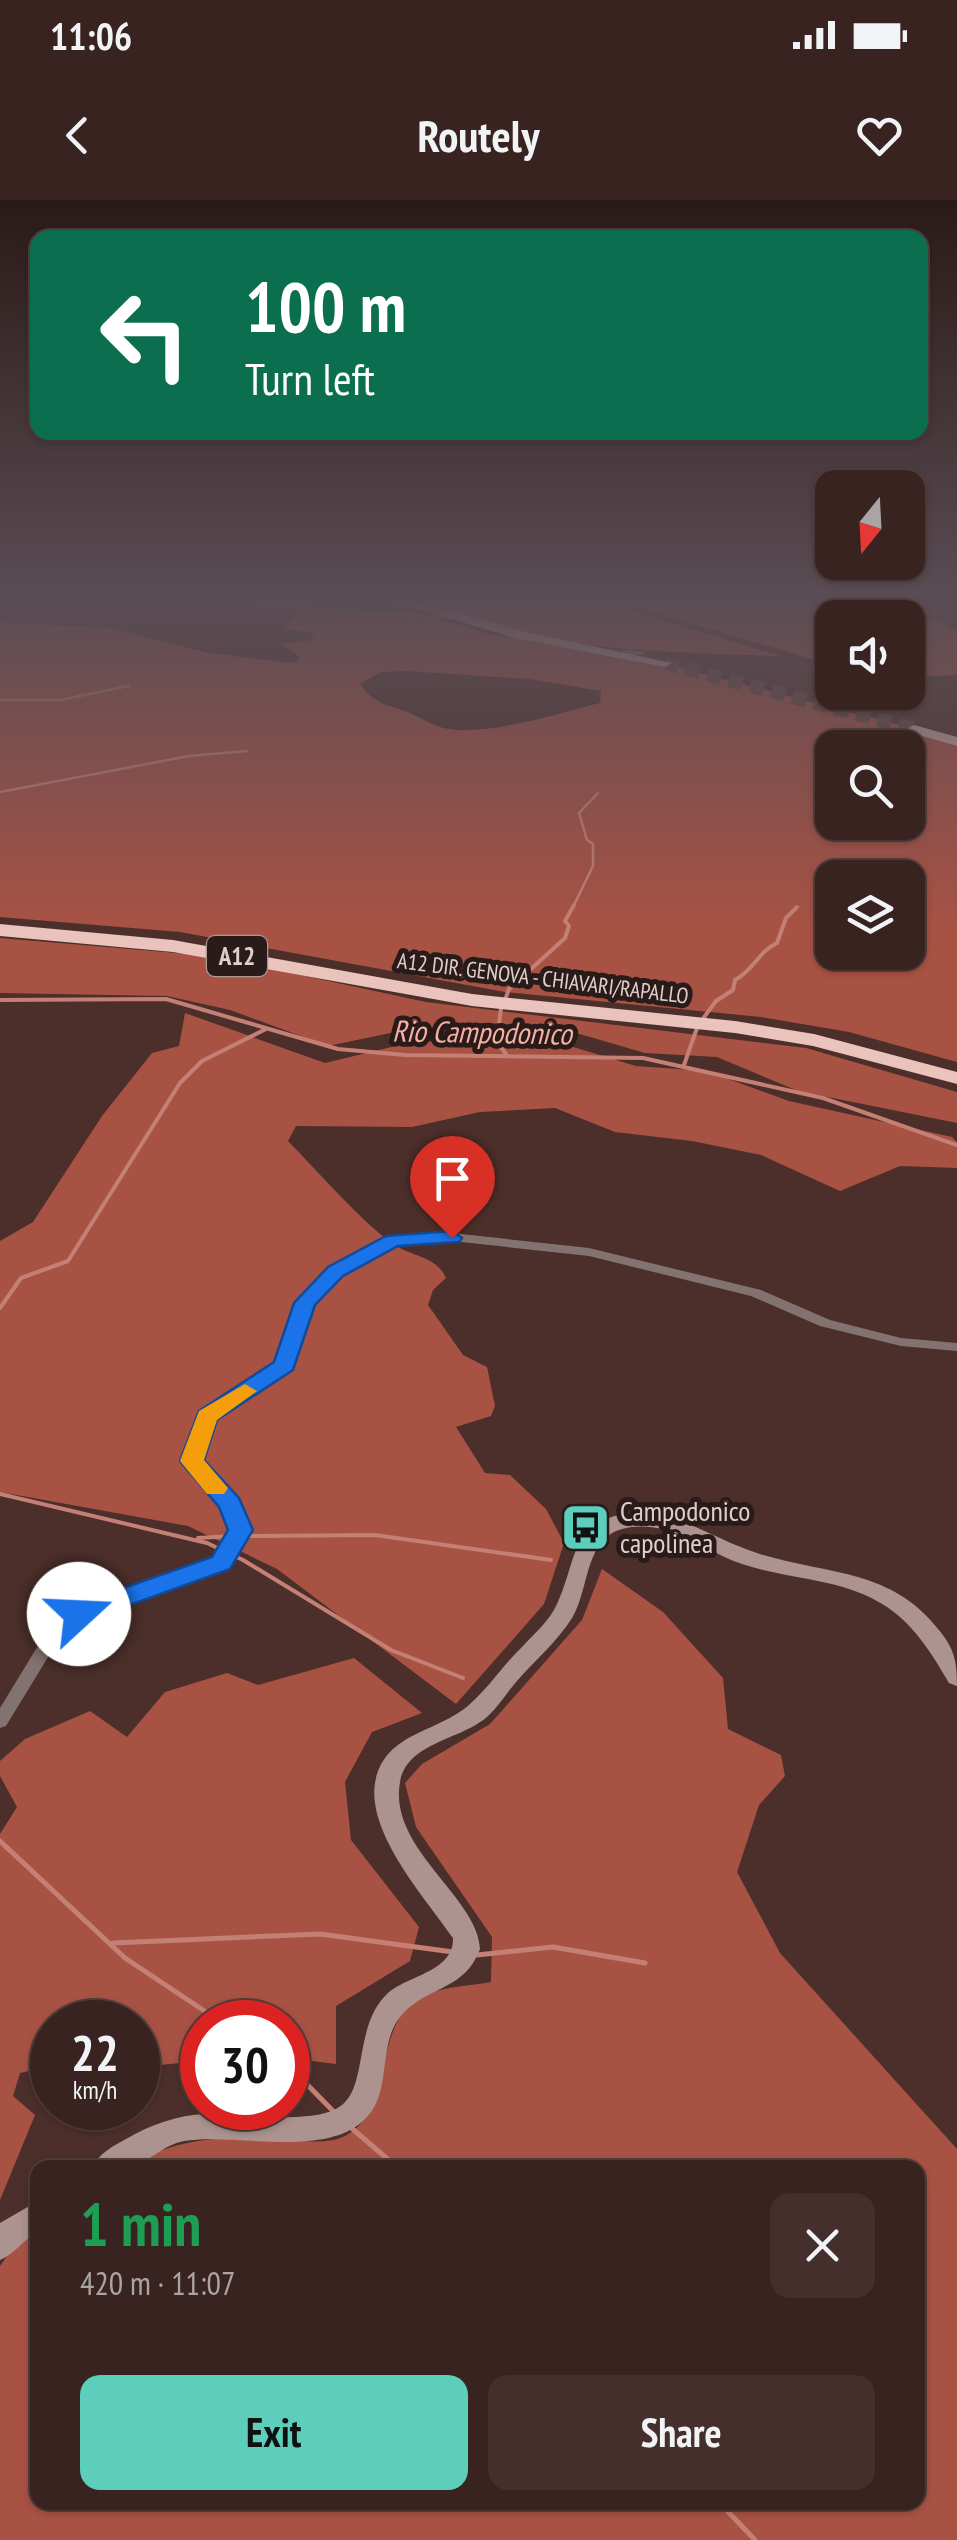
<!DOCTYPE html>
<meta charset="utf-8">
<style>
:root{--surface:#392320;--page:#442f2d;--text:#f1f3f6;--muted:#aba4a5;--line:#53403e;--accent:#5ccebb}
body{margin:0;font-family:"PT Sans Narrow",sans-serif;background:var(--page);color:var(--text);height:100vh;display:flex;flex-direction:column;font-size:38px;white-space:nowrap}
*{box-sizing:border-box;margin:0}
p{font-size:32px;color:var(--muted)}
.icon{flex:none;width:55px;height:55px;fill:none;stroke:currentColor;stroke-width:2;stroke-linecap:round;stroke-linejoin:round}
.map{position:relative;flex:1;overflow:hidden}
.panel{position:absolute;left:30px;top:1960px;width:895px;height:350px;display:flex;flex-direction:column;background:var(--surface);border-radius:20px;box-shadow:0 2px 8px #0004,0 0 0 2px var(--line)}
.panel>*{flex:none}
.banner{position:absolute;left:30px;top:30px;width:898px;height:210px;border-radius:20px;box-shadow:0 2px 8px #0004,0 0 0 2px var(--line);background:#0b6e4f;color:#fff;overflow:hidden}
.needle{width:65px;rotate:198deg}
.buttons{position:absolute;left:815px;top:270px;display:grid;gap:20px}
.buttons a{display:grid;place-items:center;width:110px;height:110px;border-radius:20px;background:var(--surface);box-shadow:0 2px 8px #0004,0 0 0 2px var(--line);font-size:50px}
.speed{position:absolute;left:30px;top:1800px;display:flex;gap:20px;font-size:50px;font-weight:700;text-align:center}
.speed>*{display:grid;place-content:center;width:130px;height:130px;border-radius:50%;background:var(--surface);box-shadow:0 2px 8px #0004,0 0 0 2px var(--line);line-height:1}
.speed small{font-size:25px;font-weight:400}
.speed .limit{border:15px solid #d22;background:#fff;color:#111}
.pin{position:absolute;display:grid;place-items:center;width:85px;height:85px;color:#fff;margin:-102px -42px;border-radius:50% 50% 50% 0;rotate:-45deg;box-shadow:0 0 10px #0007}
.pin .icon{rotate:45deg}
.me{position:absolute;width:110px;margin:-55px;rotate:70deg;stroke-linejoin:round;filter:drop-shadow(0 0 8px #0008)}
.turn{display:flex;align-items:center;gap:35px;height:210px;padding:0 50px;font-size:45px}
.turn .icon{width:130px;height:130px;stroke-width:2.5}
.turn b{display:block;font-size:70px;line-height:85px}
.round{display:grid;place-items:center;flex:none;width:105px;height:105px;border-radius:20px;background:var(--page)}
.summary{display:flex;align-items:center;justify-content:space-between;height:170px;padding:0 50px}
h1{font-size:60px;font-weight:800;line-height:75px;color:#1e9e55}
.button{display:flex;gap:20px;margin-top:auto;padding:20px 50px}
.button a{flex:1;height:115px;border-radius:20px;background:var(--accent);color:#111;font-size:40px;font-weight:800;line-height:115px;text-align:center}
.button a+a{background:var(--page);color:var(--text)}
.status{display:flex;justify-content:space-between;align-items:center;height:70px;padding:0 50px;background:var(--surface);direction:ltr}
.status svg{height:28px;fill:currentColor}
header{display:flex;justify-content:space-between;align-items:center;height:130px;padding:0 50px;background:var(--surface);font-size:45px;font-weight:800}
.map>svg:first-child{display:block}
.forest{fill:#a85244;fill-rule:evenodd}
.lines{fill:none;stroke-linecap:round;stroke-linejoin:round}
.stream-far2{stroke:#c48075;stroke-width:2.5}
.stream-far1{stroke:#c48075;stroke-width:4}
.stream{stroke:#c48075;stroke-width:5}
.primary-tunnel{stroke:#624742;stroke-width:14;stroke-dasharray:14 8;stroke-linecap:butt}
.street{fill:#827370;fill-rule:evenodd}
.secondary{fill:#ac938f;fill-rule:evenodd}
.primary{fill:#ccaca6;fill-rule:evenodd}
.highway{fill:#e9c3bc;fill-rule:evenodd}
.route{fill:#1a73e8;stroke:#114b97;stroke-width:2.5}
.slow{fill:#f59e0b}
.labels{text-anchor:middle;stroke-width:10;stroke-linejoin:round;paint-order:stroke}
.far-street-label{font-size:22px;fill:#e1ceca;stroke:#291b19}
.shield{fill:#291b19;stroke:#aa9895;stroke-width:2.5}
.shield-label{font-size:25px;font-weight:bold;fill:#e1ceca}
.poi-label{font-size:28px;fill:#e1ceca;stroke:#291b19;text-anchor:start}
.water-label{font-size:30px;font-style:italic;fill:#f7afa2;stroke:#291b19}
</style>
<div class="status"><b>11:06</b><svg viewBox="0 0 49 12"><path d="M0 12V9h3v3zM5 12V6h3v6zM10 12V3h3v9zM15 12V0h3v12zM26 1h20v11H26zM47 4h2v5h-2z"/></svg></div>
<header><svg class="icon" aria-label="back" viewBox="0 0 24 24"><path d="M15 5l-7 7 7 7"/></svg>Routely<svg class="icon" aria-label="heart" viewBox="0 0 24 24"><path d="M12 20l-8-8c-3-5 5-10 8-4 3-6 11-1 8 4z"/></svg></header>
<div class="map">
<svg width="957" height="2340" viewBox="0 0 957 2340">
<rect width="100%" height="100%" fill="#4c2f2a"/>
<path class="forest" d="M405,400H595L781,456C691,453 598,452 510,431C475,422 440,410 405,400Z
M614,400H803L934,418L957,431V475L908,477V418H832V465Z
M301,412L436,418L488,434L623,453L957,540V862L849,832L761,817L505,792L180,732L0,717V422L112,428L209,453L291,463L299,460V456L282,444L310,440L316,434L284,428ZM405,471L529,479L601,491L600,503C559,513 480,539 440,527C428,523 417,515 405,511C385,504 373,503 360,484L380,472ZM832,548H908V622H832ZM832,678H908V752H832Z
M0,738L212,756L426,802L806,848L957,892V923L798,891L717,857L645,853L559,828L488,823L400,831L328,846L230,810L167,796L0,793Z
M185,813L325,863L408,843L498,837L553,841L636,866L706,871L789,901L952,937L957,942V968L900,966L840,991L761,955L692,941L615,932L555,908L480,912L412,927L296,926L288,941C313,966 375,1037 402,1049C418,1057 438,1059 446,1078L433,1090L428,1105L463,1155L487,1167L495,1206L491,1216L456,1227L485,1273L510,1275L546,1309L564,1343L544,1404L456,1504L277,1369L188,1326L0,1292V1041L33,1022L102,916L152,853L179,846Z
M602,1369L663,1412L723,1478L728,1529L781,1555L785,1576L759,1605L737,1672L780,1753L957,1949V2340H0V2066L12,2049L37,2030L38,2302H918V1968L128,1967C175,1937 227,1936 282,1939C301,1940 324,1945 343,1937C395,1912 371,1831 417,1799C435,1787 469,1786 491,1782L492,1737L416,1627L405,1583L422,1564L490,1524L582,1420Z
M354,1458L422,1513L372,1532L345,1582L351,1640L419,1727L410,1761L336,1806V1864L288,1858V1822H202V1861L138,1867V1822H52V1866L20,1873L13,1896L35,1915L0,2000V1634L17,1607L0,1576V1561L25,1539L90,1511L127,1537L165,1492L227,1473L258,1485Z"/>
<g class="lines">
<path class="stream-far2" d="M0,500H60L129,486
M0,592L189,556L247,551
M573,707L593,666V644L587,640L579,613L598,593"/>
<path class="stream-far1" d="M0,800L166,799L338,849L405,855L643,858L823,898L957,945
M505,800L509,789L565,738L569,726L565,721L574,705
M501,808L497,842L506,854
M702,820L716,801L733,790L735,780C754,770 758,752 777,743L786,718L797,707
M684,865L697,828
M0,1108L21,1078L68,1061L180,883L202,861L266,829
M0,1294L207,1343L243,1360L391,1450L463,1478
M243,1336L375,1335L551,1360
M198,1338L233,1336"/>
<path class="stream" d="M0,1641L125,1758L221,1822
M113,1743L320,1734L453,1752
M477,1755L553,1747L645,1763
M288,1865L334,1912
M348,1925L398,1968
M719,2302L755,2340"/>
<path class="primary-tunnel" d="M665,463L914,529"/>
<path class="street" d="M245,400H265L316,408L462,416L466,418L462,420L316,412Z
M622,450L641,451L645,453C640,457 629,455 622,454Z
M452,1033L589,1048L761,1090L830,1120L901,1138L957,1143V1151L901,1146L820,1126L751,1096L589,1056L452,1041L397,1044L340,1075L311,1104L289,1168L213,1218L199,1260L235,1301L248,1330L226,1367L85,1418L56,1444L6,1526L0,1528V1508L44,1436L73,1410L215,1359L232,1330L223,1306L185,1261L202,1213L278,1163L298,1103L330,1069L390,1037Z"/>
<path class="secondary" d="M633,1313C681,1312 713,1339 757,1353C820,1374 886,1368 933,1423C953,1446 957,1456 957,1486L949,1483C932,1454 915,1426 887,1407C845,1378 790,1380 742,1364C716,1356 693,1337 666,1330C648,1325 623,1324 608,1336C585,1354 587,1394 572,1418C557,1442 535,1460 517,1481C507,1492 499,1506 488,1516C462,1540 407,1542 400,1582C388,1649 478,1697 480,1749C464,1792 427,1785 401,1816C376,1845 394,1894 363,1921C323,1958 235,1933 184,1941C163,1945 149,1962 130,1968C119,1971 103,1968 92,1968C98,1954 113,1946 126,1939C150,1925 177,1915 206,1914C240,1912 315,1927 342,1905C368,1884 354,1825 387,1794C408,1775 454,1772 453,1738C426,1699 367,1634 375,1583C384,1531 440,1533 471,1503C490,1486 504,1464 523,1446C535,1433 550,1420 557,1404C578,1359 569,1319 633,1313Z
M38,2001V2031C24,2040 14,2054 0,2060V2023Z"/>
<path class="primary" d="M389,400H409L517,430L672,463L665,467L515,438Z
M914,525L957,537V546L909,532L907,529Z"/>
<path class="highway" d="M0,724L173,740L472,794L735,821L814,834L957,872V884L813,846L735,833L472,806L173,752L0,736Z"/>
</g>
<linearGradient id="sky" x2="0" y2="1"><stop stop-color="#2a1a17"/><stop offset="0.55" stop-color="#5b4d55"/><stop offset="1" stop-color="#5b4d55" stop-opacity="0"/></linearGradient>
<rect width="957" height="728" fill="url(#sky)"/>
<path class="route" d="M452,1031L462,1038L459,1042L398,1046L343,1076L315,1105L293,1170L217,1220L204,1260L239,1298L253,1330L230,1369L88,1420H70L66,1414L70,1407L212,1357L228,1330L219,1307L180,1261L199,1211L274,1162L294,1103L328,1067L386,1036Z"/>
<path class="slow" d="M245,1184L257,1191L217,1220L204,1260L228,1288L224,1294H207L180,1261L199,1211Z"/>
<defs>
<symbol id="bus-square" viewBox="-11 -11 22 22"><rect x="-9" y="-9" width="18" height="18" rx="4" fill="#5ccebb" stroke="#291b19"/><path d="M-5-6H5V4H4V6H2V4H-2V6H-4V4H-5ZM-3.5-4V0h7V-4ZM-3.5 1.2v1.5H-2V1.2ZM2 1.2v1.5H3.5V1.2Z" fill="#111"/></symbol>
</defs>
<g fill-rule="evenodd">
<use href="#bus-square" x="558" y="1300" width="55" height="55"/>
</g>
<g class="labels">
<g class="far-street-label">
<text transform="translate(543 778) rotate(7)" y="8">A12 DIR. GENOVA - CHIAVARI/RAPALLO</text>
</g>
<rect class="shield" x="207" y="736" width="60" height="40" rx="8"/>
<g class="shield-label">
<text x="237" y="765">A12</text>
</g>
<g class="poi-label">
<text x="620" y="1321">Campodonico<tspan x="620" dy="32">capolinea</tspan></text>
</g>
<g class="water-label">
<text transform="translate(482 833) rotate(1)" y="10">Rio Campodonico</text>
</g>
</g>
</svg>
<div class="buttons">
<a><svg class="needle" viewBox="-14 -14 28 28"><path d="M0-13l5 13h-10z" fill="#e53935"/><path d="M0 13l5-13h-10z" fill="#aba4a5"/></svg></a>
<a><svg class="icon" aria-label="sound" viewBox="0 0 24 24"><path d="M4 9h4l5-4v14l-5-4H4zM17 9q2 3 0 6"/></svg></a>
<a><svg class="icon" aria-label="search" viewBox="0 0 24 24"><circle cx="10" cy="10" r="6"/><path d="M15 15l6 6"/></svg></a>
<a><svg class="icon" aria-label="layers" viewBox="0 0 24 24"><path d="M12 4l9 5-9 5-9-5zM3 14l9 5 9-5"/></svg></a>
</div>
<div class="speed"><div>22<small>km/h</small></div><div class="limit">30</div></div>
<div class="pin" style="left:452px;top:1038px;background:#d93025"><svg class="icon" aria-label="arrive" viewBox="0 0 24 24"><path d="M6 21V4h12l-3 4 3 4H6"/></svg></div>
<svg class="me" style="left:79px;top:1414px" viewBox="-20 -20 40 40"><circle r="19" fill="#fff"/><path d="M0-13L10 11 0 6-10 11z" fill="#1a73e8"/></svg>
<div class="banner">
<div class="turn"><svg class="icon" aria-label="left" viewBox="0 0 24 24"><path d="M17 20v-9H6M10 6l-5 5 5 5"/></svg><div><b>100 m</b>Turn left</div></div>
</div>
<section class="panel">
<div class="summary"><div><h1>1 min</h1><p>420 m · 11:07</p></div><a class="round"><svg class="icon" aria-label="close" viewBox="0 0 24 24"><path d="M6 6l12 12M18 6L6 18"/></svg></a></div>
<div class="button"><a>Exit</a><a>Share</a></div>
</section>
</div>
